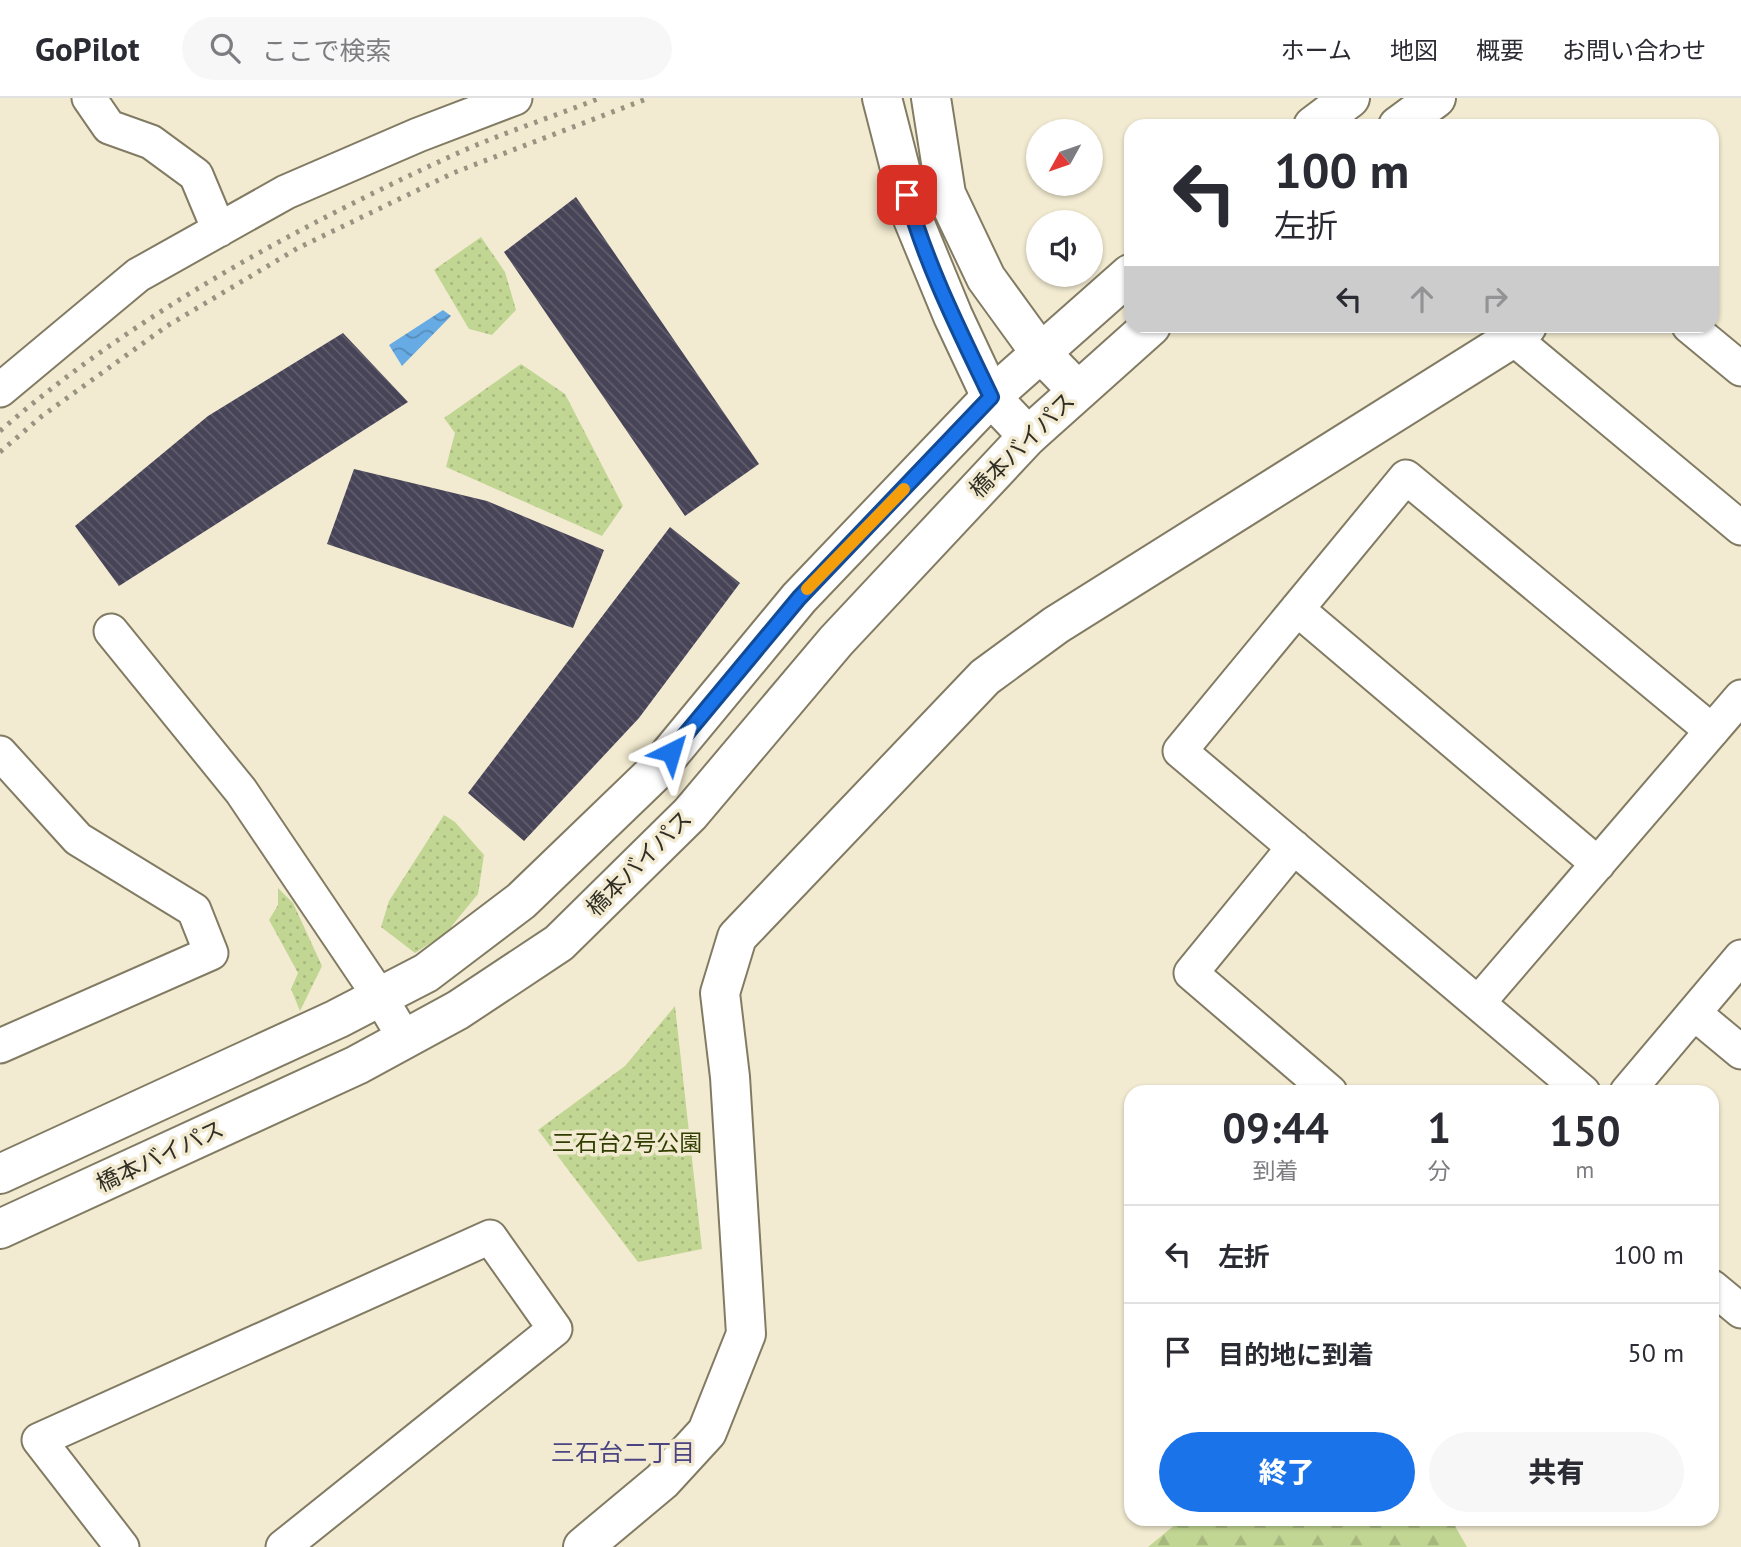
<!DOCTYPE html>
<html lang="ja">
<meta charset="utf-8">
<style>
:root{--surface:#fff;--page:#f7f7f7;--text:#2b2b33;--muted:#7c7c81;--line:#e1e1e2;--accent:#1a73e8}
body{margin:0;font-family:"PT Sans","Noto Sans JP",sans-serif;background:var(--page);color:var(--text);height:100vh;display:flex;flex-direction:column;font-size:26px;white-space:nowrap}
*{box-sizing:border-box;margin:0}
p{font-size:23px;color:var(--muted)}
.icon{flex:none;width:38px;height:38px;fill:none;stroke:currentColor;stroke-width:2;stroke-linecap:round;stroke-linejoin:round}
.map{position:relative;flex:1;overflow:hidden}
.panel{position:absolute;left:1124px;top:987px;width:595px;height:441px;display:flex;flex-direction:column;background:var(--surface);border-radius:21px;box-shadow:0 2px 5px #0004}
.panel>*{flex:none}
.banner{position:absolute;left:1124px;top:21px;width:595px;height:214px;border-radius:21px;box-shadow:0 2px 5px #0004;background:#fff;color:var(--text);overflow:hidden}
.needle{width:46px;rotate:230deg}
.buttons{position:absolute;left:1026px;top:21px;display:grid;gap:14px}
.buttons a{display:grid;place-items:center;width:77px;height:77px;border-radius:50%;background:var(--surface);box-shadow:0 2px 5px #0004;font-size:35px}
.pin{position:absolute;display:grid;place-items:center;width:60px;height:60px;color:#fff;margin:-30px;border-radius:14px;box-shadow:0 4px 10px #0006}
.me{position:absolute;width:77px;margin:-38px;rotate:40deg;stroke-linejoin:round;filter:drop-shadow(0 0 5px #0008)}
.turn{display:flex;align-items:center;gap:24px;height:147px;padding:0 35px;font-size:32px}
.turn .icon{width:91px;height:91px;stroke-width:2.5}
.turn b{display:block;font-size:49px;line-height:60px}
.lanes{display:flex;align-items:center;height:66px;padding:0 35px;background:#0003;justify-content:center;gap:35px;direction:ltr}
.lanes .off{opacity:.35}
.eta{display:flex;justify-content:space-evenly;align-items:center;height:119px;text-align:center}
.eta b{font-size:42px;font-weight:800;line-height:49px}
.cta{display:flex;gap:14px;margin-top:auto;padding:14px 35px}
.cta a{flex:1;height:80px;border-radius:42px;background:var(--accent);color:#fff;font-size:28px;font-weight:800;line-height:80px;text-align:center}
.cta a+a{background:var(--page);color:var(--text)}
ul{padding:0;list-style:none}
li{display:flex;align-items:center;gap:21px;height:98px;padding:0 35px;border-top:2px solid var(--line)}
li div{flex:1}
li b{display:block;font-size:26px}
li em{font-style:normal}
header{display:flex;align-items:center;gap:42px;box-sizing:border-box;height:98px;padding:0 35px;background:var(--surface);border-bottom:2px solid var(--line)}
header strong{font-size:33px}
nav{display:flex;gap:38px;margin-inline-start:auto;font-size:24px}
.search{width:490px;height:63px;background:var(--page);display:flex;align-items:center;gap:18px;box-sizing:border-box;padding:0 24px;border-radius:38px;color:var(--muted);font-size:26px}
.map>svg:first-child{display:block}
.grass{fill:url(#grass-dots)}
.forest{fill:url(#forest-firs)}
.water{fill:url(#water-waves)}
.building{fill:url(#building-back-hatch)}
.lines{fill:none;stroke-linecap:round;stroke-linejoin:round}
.minor-casing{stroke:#827b64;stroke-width:37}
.tertiary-casing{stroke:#827b64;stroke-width:42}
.trunk-casing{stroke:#827b64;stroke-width:42}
.minor{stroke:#fff;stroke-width:33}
.tertiary{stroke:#fff;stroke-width:38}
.trunk{stroke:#fff;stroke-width:38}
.rail{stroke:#999482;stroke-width:5;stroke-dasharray:3.5 7;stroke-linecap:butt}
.route-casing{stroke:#114b97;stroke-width:18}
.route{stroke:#1a73e8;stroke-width:12}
.slow{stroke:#f59e0b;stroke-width:12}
.labels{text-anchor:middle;stroke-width:7;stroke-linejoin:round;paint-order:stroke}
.street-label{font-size:23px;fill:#312e25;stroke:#f2ebd1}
.park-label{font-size:23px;fill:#303d00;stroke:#f2ebd1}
.neighbourhood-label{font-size:24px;fill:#4b4482;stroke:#f2ebd1}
</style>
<header>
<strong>GoPilot</strong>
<div class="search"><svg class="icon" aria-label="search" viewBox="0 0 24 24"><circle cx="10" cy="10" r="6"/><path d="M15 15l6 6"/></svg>ここで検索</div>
<nav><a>ホーム</a><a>地図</a><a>概要</a><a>お問い合わせ</a></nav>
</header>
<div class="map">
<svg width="1741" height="1449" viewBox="0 0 1741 1449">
<defs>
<pattern id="grass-dots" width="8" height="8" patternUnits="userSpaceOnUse" patternTransform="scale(1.75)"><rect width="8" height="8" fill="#c2d693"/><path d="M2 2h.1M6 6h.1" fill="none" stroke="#a7b87f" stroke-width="1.8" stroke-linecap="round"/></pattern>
<pattern id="forest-firs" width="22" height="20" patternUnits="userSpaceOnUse" patternTransform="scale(1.75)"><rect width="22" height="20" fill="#c2d693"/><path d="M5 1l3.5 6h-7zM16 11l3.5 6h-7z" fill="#a7b87f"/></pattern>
<pattern id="water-waves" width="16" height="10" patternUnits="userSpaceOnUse" patternTransform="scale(1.75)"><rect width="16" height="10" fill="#67abe5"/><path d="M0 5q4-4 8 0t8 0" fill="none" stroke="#558cb9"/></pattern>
<pattern id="building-back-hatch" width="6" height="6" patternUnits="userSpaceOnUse" patternTransform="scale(1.75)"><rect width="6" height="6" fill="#484458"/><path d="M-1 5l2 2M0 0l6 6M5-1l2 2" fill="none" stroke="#605d6c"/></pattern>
</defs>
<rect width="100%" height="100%" fill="#f2ebd1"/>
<path class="grass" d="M481,139L505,174L516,212L492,237L469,231L434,172Z
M521,266L565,296L623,408L602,438L446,369L455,335L444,320Z
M444,717L455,724L484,757L478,796L446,835L415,855L381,829L389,803Z
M278,790L293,805L322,868L300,913L291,891L298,875L269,822L278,807Z
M675,908L702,1151L638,1164L538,1032L625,968Z"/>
<path class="forest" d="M1182,1421H1451L1467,1449H1148Z"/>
<path class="water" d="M443,212L451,218L402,268L389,247Z"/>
<path class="building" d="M576,99L759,366L685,418L504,154Z
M343,235L408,304L119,488L75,428L208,318Z
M354,371L487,403L604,452L573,530L327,446Z
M670,429L740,485L639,620L524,743L468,695Z"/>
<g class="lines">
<defs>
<path id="minor" d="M89,0L109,29L151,44L196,77L219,132
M1689,228L1741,271
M1513,240L1741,430
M0,292L138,177L286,94L418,37L515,0
M1297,511L1598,766
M111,533L241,693L380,899L405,941
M0,655L78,741L194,812L211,855L0,948
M1294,749L1191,875L1330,994
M1478,905L1741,599
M1694,915L1741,954
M1583,994L1180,653L1406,379L1712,633
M1627,994L1741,859
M1712,1189L1741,1213
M122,1449L39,1342L490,1139L555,1231L283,1449"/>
<path id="tertiary" d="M882,0L913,121L953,218L991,299L1028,338
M931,0L946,96L986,180L1039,253L1077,292
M583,1449L662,1383L707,1334L746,1236L730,979L720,895L737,839L985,579L1056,527L1513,240L1527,228"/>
<path id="trunk" d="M1313,28L1350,0
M1398,28L1436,0
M0,1076L337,921L426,875L521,803L655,674L799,500L991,299L1130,176
M0,1131L357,967L458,912L559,845L690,716L836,543L1028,338L1151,228"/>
</defs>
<use href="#minor" class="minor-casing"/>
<use href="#tertiary" class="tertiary-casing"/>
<use href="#trunk" class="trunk-casing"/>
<use href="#minor" class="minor"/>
<use href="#tertiary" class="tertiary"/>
<use href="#trunk" class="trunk"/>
<path class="rail" d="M0,333C131,219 289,133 447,60C496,37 550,20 600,0
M0,354L42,318L167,228L298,150L453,75L649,0"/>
</g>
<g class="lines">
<defs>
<path id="route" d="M671,654L799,500L991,299C960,234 926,167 907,97"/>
</defs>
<use href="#route" class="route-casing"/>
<use href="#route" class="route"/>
<path class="slow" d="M807,491L904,391"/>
</g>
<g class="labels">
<g class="street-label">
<text transform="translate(1022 347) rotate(-45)" y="8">橋本バイパス</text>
<text transform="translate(639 765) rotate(-45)" y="8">橋本バイパス</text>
<text transform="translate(160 1058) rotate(-25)" y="8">橋本バイパス</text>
</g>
<g class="park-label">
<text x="627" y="1053">三石台2号公園</text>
</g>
<g class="neighbourhood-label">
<text x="623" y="1363">三石台二丁目</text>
</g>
</g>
</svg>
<div class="buttons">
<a><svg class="needle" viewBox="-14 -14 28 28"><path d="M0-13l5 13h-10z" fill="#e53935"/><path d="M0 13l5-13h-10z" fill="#7c7c81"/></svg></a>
<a><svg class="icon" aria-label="sound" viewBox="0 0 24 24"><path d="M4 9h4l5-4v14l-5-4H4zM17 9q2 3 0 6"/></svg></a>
</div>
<div class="pin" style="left:907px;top:97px;background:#d93025"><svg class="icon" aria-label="arrive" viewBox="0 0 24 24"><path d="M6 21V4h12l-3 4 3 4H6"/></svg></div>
<svg class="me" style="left:671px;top:654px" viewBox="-20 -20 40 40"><path d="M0-17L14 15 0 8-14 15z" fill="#1a73e8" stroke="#fff" stroke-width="4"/></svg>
<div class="banner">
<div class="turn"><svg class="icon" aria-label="left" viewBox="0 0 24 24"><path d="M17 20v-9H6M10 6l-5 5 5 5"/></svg><div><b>100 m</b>左折</div></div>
<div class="lanes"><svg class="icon" aria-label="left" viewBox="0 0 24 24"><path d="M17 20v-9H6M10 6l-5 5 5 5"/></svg><svg class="icon off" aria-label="ahead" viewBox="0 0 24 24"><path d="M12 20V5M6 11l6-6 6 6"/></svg><svg class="icon off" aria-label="right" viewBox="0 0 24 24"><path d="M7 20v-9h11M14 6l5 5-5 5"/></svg></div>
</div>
<section class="panel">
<div class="eta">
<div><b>09:44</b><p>到着</p></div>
<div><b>1</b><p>分</p></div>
<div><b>150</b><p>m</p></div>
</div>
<ul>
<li><svg class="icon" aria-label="left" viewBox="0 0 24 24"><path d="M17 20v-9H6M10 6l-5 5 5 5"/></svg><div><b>左折</b></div><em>100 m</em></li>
<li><svg class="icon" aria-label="arrive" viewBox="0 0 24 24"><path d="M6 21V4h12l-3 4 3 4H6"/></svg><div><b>目的地に到着</b></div><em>50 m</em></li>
</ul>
<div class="cta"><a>終了</a><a>共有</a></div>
</section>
</div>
